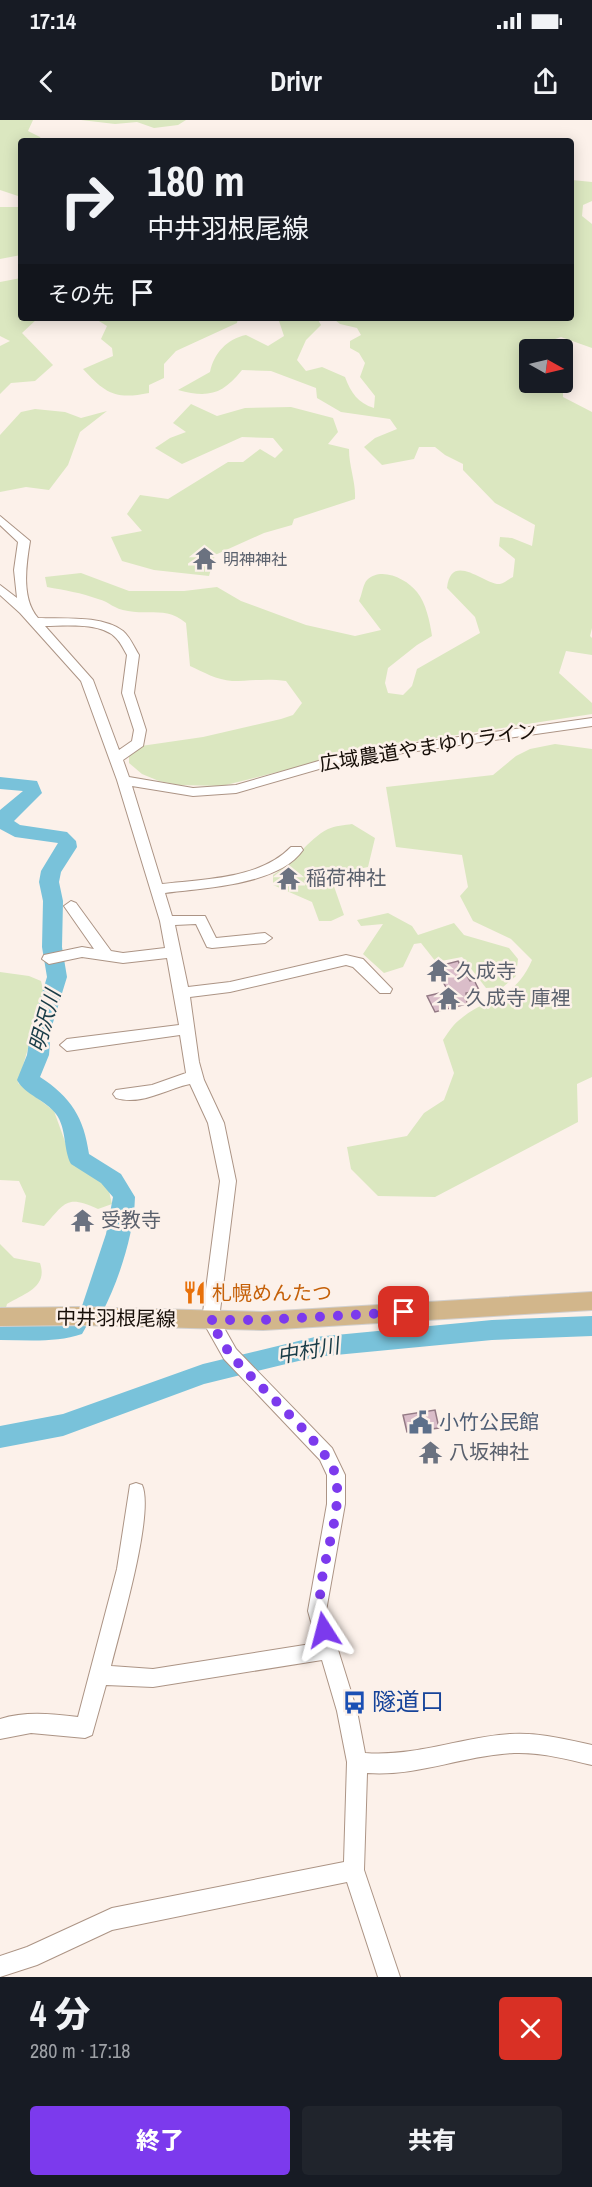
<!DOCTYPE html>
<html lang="ja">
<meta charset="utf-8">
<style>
:root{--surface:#171b24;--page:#20242c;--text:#f1f3f6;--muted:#9ea1a6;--accent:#7c3aed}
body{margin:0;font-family:"Archivo Narrow","Noto Sans JP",sans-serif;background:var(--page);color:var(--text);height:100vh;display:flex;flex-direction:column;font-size:22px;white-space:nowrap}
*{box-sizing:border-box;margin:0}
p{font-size:20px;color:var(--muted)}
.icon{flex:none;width:33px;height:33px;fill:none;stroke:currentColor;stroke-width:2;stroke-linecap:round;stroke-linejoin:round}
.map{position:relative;height:1857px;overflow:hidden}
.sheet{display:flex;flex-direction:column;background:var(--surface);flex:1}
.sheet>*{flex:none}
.top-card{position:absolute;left:18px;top:18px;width:556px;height:183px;border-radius:6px;box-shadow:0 3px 15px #0003;background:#171b24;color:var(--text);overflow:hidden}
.needle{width:39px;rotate:98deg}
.tools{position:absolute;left:519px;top:219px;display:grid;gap:12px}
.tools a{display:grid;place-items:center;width:54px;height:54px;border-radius:6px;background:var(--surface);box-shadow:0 3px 15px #0003;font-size:30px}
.pin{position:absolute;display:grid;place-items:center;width:51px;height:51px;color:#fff;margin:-26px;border-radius:12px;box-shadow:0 3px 9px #0006}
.me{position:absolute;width:66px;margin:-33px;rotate:351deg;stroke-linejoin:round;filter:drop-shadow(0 0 4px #0008)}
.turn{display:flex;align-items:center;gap:21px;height:126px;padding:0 30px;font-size:27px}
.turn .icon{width:78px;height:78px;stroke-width:2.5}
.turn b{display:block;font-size:42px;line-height:51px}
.then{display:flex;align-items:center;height:57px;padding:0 30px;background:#0003;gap:12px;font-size:22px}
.round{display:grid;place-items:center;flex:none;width:63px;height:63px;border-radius:6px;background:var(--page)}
.overview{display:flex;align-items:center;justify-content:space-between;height:102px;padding:0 30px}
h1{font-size:36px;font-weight:800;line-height:45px}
.action{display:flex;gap:12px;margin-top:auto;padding:12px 30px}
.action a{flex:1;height:69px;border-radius:6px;background:var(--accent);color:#fff;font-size:24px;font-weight:800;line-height:69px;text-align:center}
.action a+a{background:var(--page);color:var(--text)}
.status{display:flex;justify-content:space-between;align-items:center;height:42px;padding:0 30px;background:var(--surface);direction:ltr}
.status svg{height:16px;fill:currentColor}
header{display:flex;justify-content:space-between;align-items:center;height:78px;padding:0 30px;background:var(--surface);font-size:27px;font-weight:800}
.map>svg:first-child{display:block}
.green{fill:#dbe7c0}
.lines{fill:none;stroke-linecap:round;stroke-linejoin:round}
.river{fill:#79c2da;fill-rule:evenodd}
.building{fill:#dabdc9;stroke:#947a85;stroke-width:1.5}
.minor-casing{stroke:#ac9485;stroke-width:2}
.major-casing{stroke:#d1cfce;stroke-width:2}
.minor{fill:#fff;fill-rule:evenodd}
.major{fill:#d2b68b;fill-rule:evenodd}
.route{stroke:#7c3aed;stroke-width:10;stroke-dasharray:0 18}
.labels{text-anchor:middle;stroke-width:5;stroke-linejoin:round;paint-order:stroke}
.far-worship-label{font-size:16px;fill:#5b616d;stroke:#fcf1ea;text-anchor:start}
.street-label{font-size:20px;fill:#170f09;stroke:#fcf1ea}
.worship-label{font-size:20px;fill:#5b616d;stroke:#fcf1ea;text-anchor:start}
.food-label{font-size:20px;fill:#c56008;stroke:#fcf1ea;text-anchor:start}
.service-label{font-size:20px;fill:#4e5e75;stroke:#fcf1ea;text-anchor:start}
.water-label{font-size:21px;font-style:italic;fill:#193c47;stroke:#fcf1ea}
.near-transit-label{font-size:24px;fill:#164399;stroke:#fcf1ea;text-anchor:start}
</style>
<div class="status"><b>17:14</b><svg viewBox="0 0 49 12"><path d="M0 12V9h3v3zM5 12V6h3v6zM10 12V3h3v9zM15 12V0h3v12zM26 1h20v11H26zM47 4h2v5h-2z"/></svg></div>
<header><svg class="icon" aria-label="back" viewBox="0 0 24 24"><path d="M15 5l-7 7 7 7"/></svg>Drivr<svg class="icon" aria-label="share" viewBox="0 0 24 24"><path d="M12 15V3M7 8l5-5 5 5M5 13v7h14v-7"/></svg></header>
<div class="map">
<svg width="592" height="1857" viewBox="0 0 592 1857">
<rect width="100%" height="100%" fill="#fcf1ea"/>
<path class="green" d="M0,0H33L28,11L40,17L42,21H21V77L0,70Z
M81,0H186L178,5L154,8L137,2L115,4Z
M572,60L592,62V81L583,85L582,96L592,104V228L561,217L541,224L543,229L530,230V262H562L563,259V277L592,292V508L590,516L592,518V535L566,531L559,553L592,583V594L373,628L222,666L179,665L159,661L142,654L129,643V634L141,626L203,617L281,599L293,595L302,583L286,561C267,558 251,561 232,561C217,560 203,552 190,546L186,503C167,487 150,495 128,491C113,489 110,482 98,479C82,473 64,470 47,467L45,457L81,453L129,471H184L217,467L241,481L306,505L355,516L381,510L359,481C362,475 363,464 367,460C381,446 407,459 417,472C426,483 430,502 432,516L417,525L388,548L385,563L388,573L403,575L412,566L417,549L480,513L475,497L447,468C451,430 486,466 500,464C504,463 509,459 513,457L515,439L499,426L500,417L512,418L532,426L535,405L495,383L463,350V344L445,335L435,327H419L414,339L382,345L364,327L375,318L397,309L390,299L341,292L317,278L316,268L271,251L242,250C222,275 208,278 178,270L210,252C214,233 227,219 246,215L268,226L284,216L278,198H317L321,205L306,220L297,240L306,251L322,247L345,257C351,273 358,283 374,288L375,276L360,257L365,243L359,233L350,228V221L361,215L357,208L340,204L335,200L337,198H572Z
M0,87H21V135L0,139Z
M21,158V198H38L22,213L53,245L35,261L11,263L0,274V226L10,221L0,216V162Z
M94,198H238L237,203L176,231L164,244V258L149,265V273C115,280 105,273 83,249L113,236L112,228L101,219L107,206Z
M191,284L217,296L245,288L291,287L333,298L338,312L328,324L349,329C349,347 356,362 355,379L294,399L292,405L264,413L215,435L209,456L154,450L122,441L111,417L142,411L127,394L140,375L168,379L228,342H243L260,329L275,338L283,330L273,318L242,317L182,344L155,328L170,318L186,312L173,303Z
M35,289L65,292L81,298L107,291L80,312L68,345L49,370L26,367L0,372V315L21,292Z
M555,624L592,629V957L577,964L578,1002L435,1077L378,1076L351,1049L347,1027L407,1016L424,993L444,980L454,953L443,920C447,914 452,906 458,901C488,875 514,882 532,840L511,819L473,801L460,776L468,767L462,735L396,727L386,667L493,655L516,636L530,629Z
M352,704L375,718L368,747L330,755L344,795L331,801H319L312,782L273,765V755C294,743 308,719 328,709C335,706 345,705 352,704Z
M388,793L412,806L418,815L454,803L464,815L509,828L518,839L516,856L503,867L486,868L462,837L436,842L421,823L414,824L403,847L384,853L363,834L383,804L361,806L357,800Z
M0,852L29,856L41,861L44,873L18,963L54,991L72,1041L108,1067L112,1084L98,1089C66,1074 65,1083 44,1106L22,1102L26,1076L19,1061L0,1060Z
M0,1124L14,1138L40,1143C48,1167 26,1173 7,1184L0,1209Z"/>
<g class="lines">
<path class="river" d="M0,657L37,661L42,673L14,701L20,705L67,712L76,721L77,727L61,752L59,762L63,781L62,827L67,857L51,909L49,935L40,957C71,977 84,998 89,1034L121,1054L135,1077C134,1114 119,1160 102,1193L94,1196L86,1193L82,1186L106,1114L113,1077L101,1063L71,1044C63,1029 67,1009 56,994C46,980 25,975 17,960L27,935L31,909L47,857L42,827L43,781L39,762L41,751L58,723L15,717L0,709V690L23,671L0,669Z
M592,1196V1216L492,1220L315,1237L204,1264L63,1316L0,1328V1306L63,1294L203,1244L315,1217L492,1200Z
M74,1197L82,1200L86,1207L82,1214C56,1223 27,1220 0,1220V1200H56Z"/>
</g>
<path class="building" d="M458,841L470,861L474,860L479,870L466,873L467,884L435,892L427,876L448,871L435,847Z
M435,1290L439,1308L407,1312L403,1295Z"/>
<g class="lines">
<defs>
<path id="minor" d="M0,396L30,421C26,445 21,479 38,498C63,499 102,495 123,511C130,517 134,527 139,535L134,573L146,610L143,626L123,640L129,657L193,668L236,665L346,633L592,598V606L347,641L236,673L193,676L132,666L162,764C205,759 260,759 291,727H301L303,730C279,765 204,768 165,773L172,796H205L216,818L265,813L272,818L265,823L212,828L207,827L196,804L175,805L188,867L230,862L346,835L363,839L392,869L390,873H380L353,847L346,845L230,872L190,877L199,942L204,960L224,1003L236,1061L219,1199L236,1229L332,1328L345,1355V1384L326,1491L357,1591L365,1633C415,1637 462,1617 510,1614C538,1612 565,1619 592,1625V1645C566,1639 540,1632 514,1633C464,1635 417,1657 367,1653L364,1750L400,1857H378L347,1762L112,1810L37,1845L0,1857V1836L27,1827L112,1788L344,1742L347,1642L337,1591L322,1540L153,1567L106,1565L92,1615L85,1618L31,1613L0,1619V1599C26,1591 51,1594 78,1597L117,1449L130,1365L136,1363L142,1365C155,1393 119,1513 111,1546L153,1549L317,1523L308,1491L327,1384V1355L320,1340L224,1239L202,1200L220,1061L208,1003L190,964C166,969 141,986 116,978L113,974L116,970L152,965L186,953L180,915L67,931L60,925L67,919L179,905L167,838L123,843L82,837L49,844L42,839L44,835L82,827L94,829L64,786L71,781L76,783L111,831L123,833L165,828L160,801L117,660L81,561L20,493L0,475V465L17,478L14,450L18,422L0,405ZM45,506C65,506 101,502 116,518C121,523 124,530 127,535L122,573L134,610L132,621L119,630L93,560Z"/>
<path id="major" d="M592,1172V1190L263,1210L79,1205L0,1206V1188L79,1187L263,1192Z"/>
</defs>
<use href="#minor" class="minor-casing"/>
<use href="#major" class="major-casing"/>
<use href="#minor" class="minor"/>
<use href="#major" class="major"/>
</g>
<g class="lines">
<path class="route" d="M324,1510C308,1462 344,1408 336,1357C331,1328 254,1263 232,1236C223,1225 217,1212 210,1200H263L404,1192"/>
</g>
<defs>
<symbol id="temple-bare" viewBox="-9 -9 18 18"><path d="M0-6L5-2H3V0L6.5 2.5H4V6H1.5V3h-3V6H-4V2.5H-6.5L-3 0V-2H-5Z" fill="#6b7280" stroke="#fcf1ea" stroke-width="2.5" paint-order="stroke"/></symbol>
<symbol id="restaurant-bare" viewBox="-9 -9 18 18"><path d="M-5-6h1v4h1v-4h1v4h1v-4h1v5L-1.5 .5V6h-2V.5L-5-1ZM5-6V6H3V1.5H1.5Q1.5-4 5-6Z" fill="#e8710a" stroke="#fcf1ea" stroke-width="2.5" paint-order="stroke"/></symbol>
<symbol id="civic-bare" viewBox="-9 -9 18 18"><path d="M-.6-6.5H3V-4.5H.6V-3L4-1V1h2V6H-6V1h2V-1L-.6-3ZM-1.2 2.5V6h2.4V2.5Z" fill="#5c6f8a" stroke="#fcf1ea" stroke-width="2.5" paint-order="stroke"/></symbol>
<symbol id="bus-bare" viewBox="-9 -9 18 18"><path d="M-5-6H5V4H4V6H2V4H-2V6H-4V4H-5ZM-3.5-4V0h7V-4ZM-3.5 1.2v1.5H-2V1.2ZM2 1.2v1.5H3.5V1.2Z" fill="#1a4fb4" stroke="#fcf1ea" stroke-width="2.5" paint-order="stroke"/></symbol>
</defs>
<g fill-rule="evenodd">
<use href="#temple-bare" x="188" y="422" width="33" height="33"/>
<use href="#temple-bare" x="272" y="742" width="33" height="33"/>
<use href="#temple-bare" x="422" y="834" width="33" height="33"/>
<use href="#temple-bare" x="432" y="862" width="33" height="33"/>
<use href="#temple-bare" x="66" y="1084" width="33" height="33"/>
<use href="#restaurant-bare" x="178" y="1156" width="33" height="33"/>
<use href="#civic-bare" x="404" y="1286" width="33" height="33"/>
<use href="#temple-bare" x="414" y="1316" width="33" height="33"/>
<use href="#bus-bare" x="338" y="1566" width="33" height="33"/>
</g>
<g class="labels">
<g class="far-worship-label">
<text x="223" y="445">明神神社</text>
</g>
<g class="street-label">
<text transform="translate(428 627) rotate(-9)" y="7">広域農道やまゆりライン</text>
<text transform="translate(116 1198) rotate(1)" y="7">中井羽根尾線</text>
</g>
<g class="worship-label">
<text x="306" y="765">稲荷神社</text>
<text x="456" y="858">久成寺</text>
<text x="466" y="885">久成寺 庫裡</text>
<text x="101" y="1107">受教寺</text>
<text x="449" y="1339">八坂神社</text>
</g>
<g class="food-label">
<text x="212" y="1180">札幌めんたつ</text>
</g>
<g class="service-label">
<text x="439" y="1309">小竹公民館</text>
</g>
<g class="water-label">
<text transform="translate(45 901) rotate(-74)" y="7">明沢川</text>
<text transform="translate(308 1231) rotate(-10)" y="7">中村川</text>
</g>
<g class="near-transit-label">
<text x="372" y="1590">隧道口</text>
</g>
</g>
</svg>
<div class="tools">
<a><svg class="needle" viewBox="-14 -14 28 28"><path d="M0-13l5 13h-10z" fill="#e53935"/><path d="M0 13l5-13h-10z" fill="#9ea1a6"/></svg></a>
</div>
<div class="pin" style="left:404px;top:1192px;background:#d93025"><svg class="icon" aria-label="arrive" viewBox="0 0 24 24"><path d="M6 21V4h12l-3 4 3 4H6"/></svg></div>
<svg class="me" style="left:324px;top:1510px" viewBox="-20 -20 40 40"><path d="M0-17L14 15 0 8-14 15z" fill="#7c3aed" stroke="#fff" stroke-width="4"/></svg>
<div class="top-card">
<div class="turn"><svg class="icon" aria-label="right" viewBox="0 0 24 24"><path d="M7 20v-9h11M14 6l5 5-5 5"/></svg><div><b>180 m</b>中井羽根尾線</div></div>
<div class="then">その先<svg class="icon" aria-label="arrive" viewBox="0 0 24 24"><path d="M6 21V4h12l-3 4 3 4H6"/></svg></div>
</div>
</div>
<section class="sheet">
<div class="overview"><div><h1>4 分</h1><p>280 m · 17:18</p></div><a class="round" style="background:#d93025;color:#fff"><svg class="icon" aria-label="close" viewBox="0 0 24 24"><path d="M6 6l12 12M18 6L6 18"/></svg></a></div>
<div class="action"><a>終了</a><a>共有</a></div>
</section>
